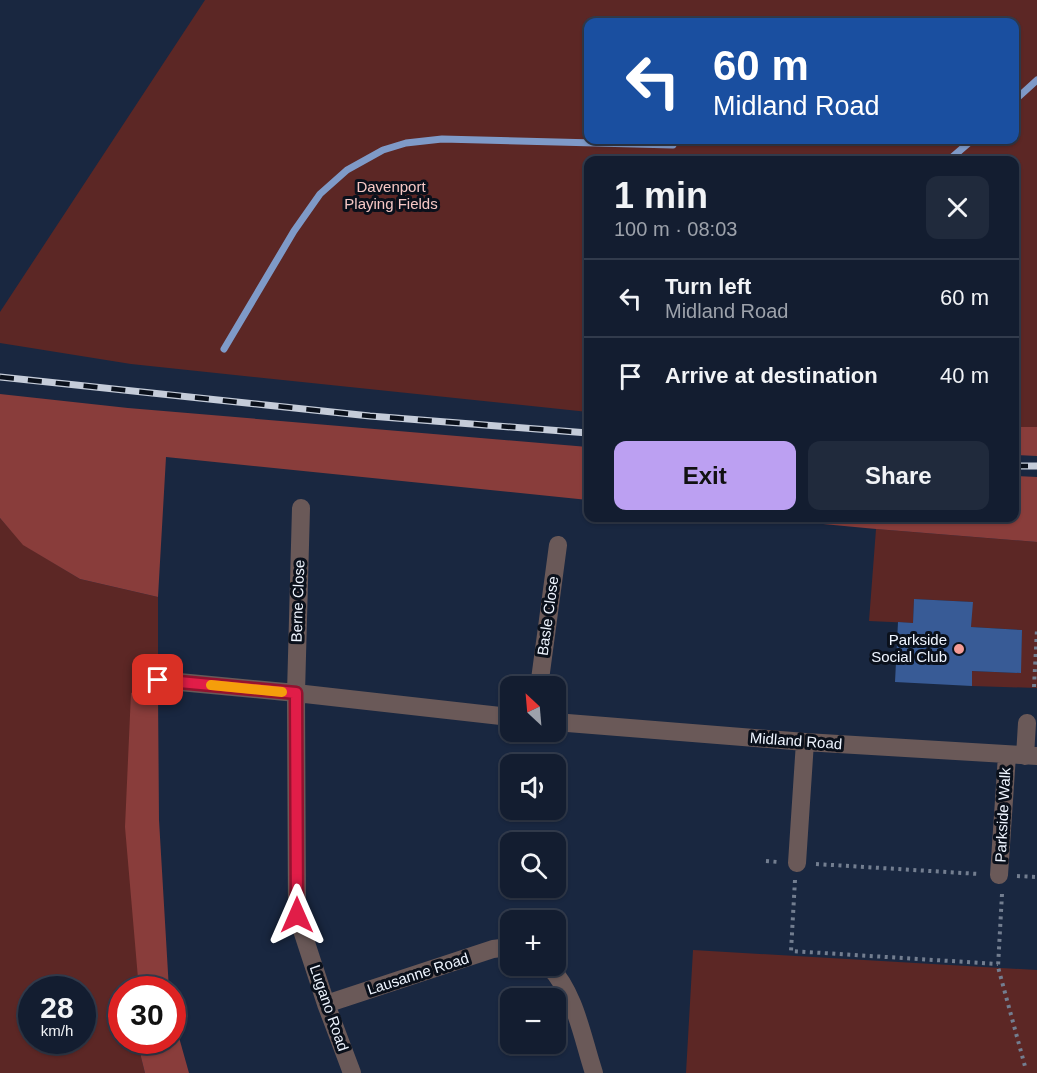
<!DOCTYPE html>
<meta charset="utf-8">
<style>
:root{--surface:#131d30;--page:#202a3c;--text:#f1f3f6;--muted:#9da2ab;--line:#323b4c;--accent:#bca0f2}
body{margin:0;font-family:Arial,sans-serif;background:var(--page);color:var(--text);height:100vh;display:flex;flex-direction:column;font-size:22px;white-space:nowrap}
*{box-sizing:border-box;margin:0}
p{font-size:20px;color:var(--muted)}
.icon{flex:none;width:33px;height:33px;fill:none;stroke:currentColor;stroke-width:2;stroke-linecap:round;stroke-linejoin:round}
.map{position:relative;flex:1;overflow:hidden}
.sheet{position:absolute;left:584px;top:156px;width:435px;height:366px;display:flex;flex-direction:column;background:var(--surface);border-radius:12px;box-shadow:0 2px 4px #0004,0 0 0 2px var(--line)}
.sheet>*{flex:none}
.banner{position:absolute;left:584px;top:18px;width:435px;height:126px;border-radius:12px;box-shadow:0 2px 4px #0004,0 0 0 2px var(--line);background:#1a4fa0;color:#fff;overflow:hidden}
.needle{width:39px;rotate:334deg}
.tools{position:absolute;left:500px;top:676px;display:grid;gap:12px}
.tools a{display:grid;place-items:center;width:66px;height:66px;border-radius:12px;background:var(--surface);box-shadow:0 2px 4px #0004,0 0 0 2px var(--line);font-size:30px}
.speed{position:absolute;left:18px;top:976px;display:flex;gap:12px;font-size:30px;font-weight:700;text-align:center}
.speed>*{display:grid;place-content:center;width:78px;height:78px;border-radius:50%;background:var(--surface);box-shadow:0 2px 4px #0004,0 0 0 2px var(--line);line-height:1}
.speed small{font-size:15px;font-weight:400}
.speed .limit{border:9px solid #d22;background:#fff;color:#111}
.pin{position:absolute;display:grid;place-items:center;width:51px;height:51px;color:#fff;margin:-26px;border-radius:12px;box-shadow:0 3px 9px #0006}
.me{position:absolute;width:66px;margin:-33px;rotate:0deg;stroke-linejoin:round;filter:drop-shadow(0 0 4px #0008)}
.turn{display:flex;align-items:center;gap:21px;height:126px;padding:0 30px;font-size:27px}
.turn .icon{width:78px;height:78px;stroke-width:2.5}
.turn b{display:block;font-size:42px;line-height:51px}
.round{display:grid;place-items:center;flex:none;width:63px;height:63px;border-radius:12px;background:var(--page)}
.headline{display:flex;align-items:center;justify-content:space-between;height:102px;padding:0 30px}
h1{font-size:36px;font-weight:700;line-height:45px}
.primary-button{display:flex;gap:12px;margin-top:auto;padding:12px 30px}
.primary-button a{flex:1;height:69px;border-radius:12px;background:var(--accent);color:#111;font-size:24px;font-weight:700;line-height:69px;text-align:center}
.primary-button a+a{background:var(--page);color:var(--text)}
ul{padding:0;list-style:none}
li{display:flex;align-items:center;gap:18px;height:78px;padding:0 30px;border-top:2px solid var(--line)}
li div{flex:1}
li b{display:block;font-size:22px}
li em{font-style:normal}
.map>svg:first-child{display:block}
.green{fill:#5c2725;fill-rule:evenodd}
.forest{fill:#893d3b}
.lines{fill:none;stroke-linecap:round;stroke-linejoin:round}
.stream{stroke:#7f9ac8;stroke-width:7}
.building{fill:#385b96}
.path{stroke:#737e90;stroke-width:4;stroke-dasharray:3 4.5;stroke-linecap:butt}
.minor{stroke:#6a5958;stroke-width:18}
.rail-casing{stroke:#c5ccd9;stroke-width:7}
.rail{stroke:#0a101b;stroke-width:4.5;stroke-dasharray:14;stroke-linecap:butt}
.route-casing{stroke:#92132f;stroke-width:15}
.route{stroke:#e11d48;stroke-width:10}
.slow{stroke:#f59e0b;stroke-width:10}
.poi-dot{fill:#f59c96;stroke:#0a101b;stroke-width:2}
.labels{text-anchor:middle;stroke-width:6;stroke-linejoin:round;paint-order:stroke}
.park-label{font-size:15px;fill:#f6c7c4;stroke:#0a101b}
.street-label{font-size:15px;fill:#eff5ff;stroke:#0a101b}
.poi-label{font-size:15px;fill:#eff5ff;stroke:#0a101b;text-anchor:end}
</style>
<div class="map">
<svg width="1037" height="1073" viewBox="0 0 1037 1073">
<rect width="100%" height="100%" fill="#192740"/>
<path class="green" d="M205,0H1037V451L1014,452V160H588V412L131,364L0,343V312ZM588,22H1014V140H588Z
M0,518L24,545L80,579L158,597V694L154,690L139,971V990H122V1041H141V1057L145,1073H0ZM32,990H82V1041H32Z
M876,529L1037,542V688L972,686V671L1020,673L1022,630L971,627L972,602L914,599L913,623L869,621Z
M693,950L1037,970V1073H686Z"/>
<path class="forest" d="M0,394L128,408L588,447V500L166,457L158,597L80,579L23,545L0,518Z
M1014,427H1037V456L1014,455Z
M1014,476L1037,477V542L876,529L759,518H1014Z
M147,687L154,690L158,694L159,820L169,990H139L125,827L131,693Z
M173,1016L189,1073H145L141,1057V1041H172Z"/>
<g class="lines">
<path class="stream" d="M1014,101L1037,80
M949,160L972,140
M224,349L294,231L320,194L347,170L383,150L406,143L442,139L673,145"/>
</g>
<path class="building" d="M914,599L973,602L971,627L1022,630L1021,673L972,671V686L895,682L898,622L913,623Z"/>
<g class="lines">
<path class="path" d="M1034,687L1037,629
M766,861L778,862
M816,864L979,874
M1017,876L1037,877
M795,880L791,951L998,964
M1002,894L998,967L1026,1070"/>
<path class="minor" d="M301,508L296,693L297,915L326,1004L352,1073
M158,680L296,693L510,717
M539,687L558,545
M555,722L805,742L1037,756
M1025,756L1027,723
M797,863L805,742
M999,875L1007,755
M549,966C576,995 582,1037 594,1073
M326,1004L493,949L510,947"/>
<defs>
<path id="rail" d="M0,377L370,416L588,433
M1014,466H1037"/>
</defs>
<use href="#rail" class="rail-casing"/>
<use href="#rail" class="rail"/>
</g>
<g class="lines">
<defs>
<path id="route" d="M158,680L296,693L297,915"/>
</defs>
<use href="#route" class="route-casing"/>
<use href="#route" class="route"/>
<path class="slow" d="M211,685L282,692"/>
</g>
<circle class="poi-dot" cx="959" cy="649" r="6"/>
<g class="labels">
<g class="park-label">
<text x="391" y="192">Davenport<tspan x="391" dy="17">Playing Fields</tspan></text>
</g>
<g class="street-label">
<text transform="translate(298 601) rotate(-88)" y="5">Berne Close</text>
<text transform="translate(548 616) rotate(-82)" y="5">Basle Close</text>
<text transform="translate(796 741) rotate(4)" y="5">Midland Road</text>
<text transform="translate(1003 815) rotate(-87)" y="5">Parkside Walk</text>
<text transform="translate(418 974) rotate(-18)" y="5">Lausanne Road</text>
<text transform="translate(329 1008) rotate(71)" y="5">Lugano Road</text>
</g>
<g class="poi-label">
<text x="947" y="645">Parkside<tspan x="947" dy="17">Social Club</tspan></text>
</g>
</g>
</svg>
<div class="tools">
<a><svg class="needle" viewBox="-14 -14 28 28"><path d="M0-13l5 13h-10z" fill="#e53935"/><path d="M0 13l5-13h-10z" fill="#9da2ab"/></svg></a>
<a><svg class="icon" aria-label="sound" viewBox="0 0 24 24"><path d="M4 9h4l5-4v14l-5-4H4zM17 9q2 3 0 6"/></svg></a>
<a><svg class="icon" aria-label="search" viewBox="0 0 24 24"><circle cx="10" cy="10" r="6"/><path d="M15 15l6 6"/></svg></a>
<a>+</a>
<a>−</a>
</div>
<div class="speed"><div>28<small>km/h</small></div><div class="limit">30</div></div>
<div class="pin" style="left:158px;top:680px;background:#d93025"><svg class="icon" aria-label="arrive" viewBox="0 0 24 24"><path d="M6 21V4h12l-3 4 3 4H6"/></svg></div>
<svg class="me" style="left:297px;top:915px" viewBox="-20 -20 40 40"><path d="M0-17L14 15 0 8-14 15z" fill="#e11d48" stroke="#fff" stroke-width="4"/></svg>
<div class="banner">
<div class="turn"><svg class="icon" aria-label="left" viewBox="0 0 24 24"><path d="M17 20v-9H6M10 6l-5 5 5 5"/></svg><div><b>60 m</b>Midland Road</div></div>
</div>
<section class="sheet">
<div class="headline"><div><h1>1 min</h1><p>100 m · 08:03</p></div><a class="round"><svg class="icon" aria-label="close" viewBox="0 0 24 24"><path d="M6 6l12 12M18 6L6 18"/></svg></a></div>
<ul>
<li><svg class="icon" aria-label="left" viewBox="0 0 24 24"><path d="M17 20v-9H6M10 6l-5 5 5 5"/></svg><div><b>Turn left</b><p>Midland Road</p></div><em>60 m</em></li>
<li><svg class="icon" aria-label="arrive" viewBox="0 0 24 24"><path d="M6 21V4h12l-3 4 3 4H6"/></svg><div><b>Arrive at destination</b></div><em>40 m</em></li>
</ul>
<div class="primary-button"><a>Exit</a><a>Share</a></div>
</section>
</div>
